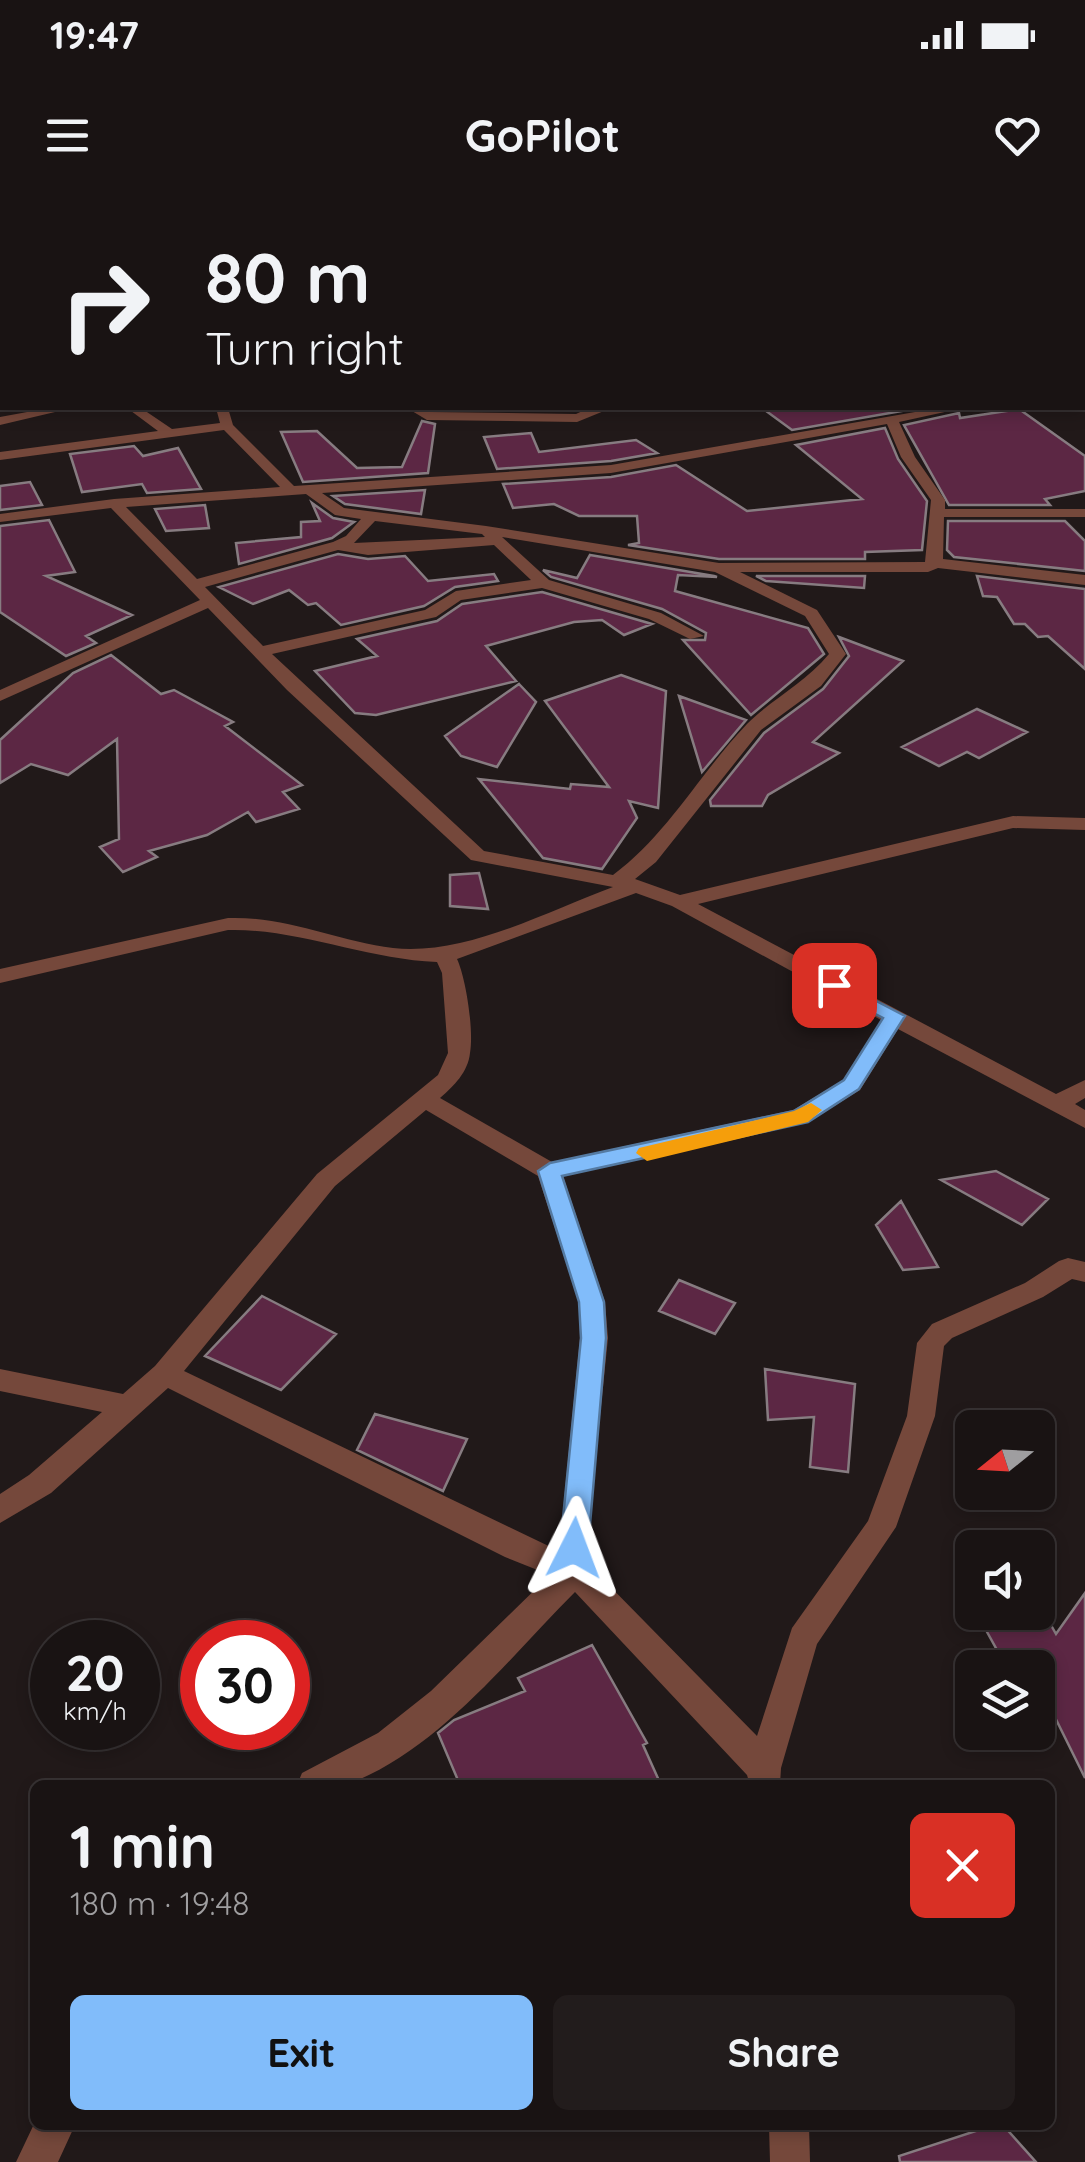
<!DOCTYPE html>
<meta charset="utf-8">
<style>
:root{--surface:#191313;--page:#221c1c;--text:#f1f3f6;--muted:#9f9ea0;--line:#373233;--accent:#81bcfa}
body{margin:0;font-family:Quicksand,sans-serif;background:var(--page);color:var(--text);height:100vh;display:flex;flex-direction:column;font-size:38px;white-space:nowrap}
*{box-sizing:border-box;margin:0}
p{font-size:32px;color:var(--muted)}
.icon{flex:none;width:55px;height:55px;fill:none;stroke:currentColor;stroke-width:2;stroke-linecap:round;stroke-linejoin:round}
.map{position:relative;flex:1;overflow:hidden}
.panel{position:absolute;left:30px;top:1580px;width:1025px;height:350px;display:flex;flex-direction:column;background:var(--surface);border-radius:15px;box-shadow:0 5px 15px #0003,0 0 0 2px var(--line)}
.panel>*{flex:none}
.top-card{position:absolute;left:0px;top:0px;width:1085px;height:210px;box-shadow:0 5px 15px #0003,0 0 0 2px var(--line);background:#191313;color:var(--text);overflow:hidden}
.needle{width:65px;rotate:252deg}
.buttons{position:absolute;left:955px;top:1210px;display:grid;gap:20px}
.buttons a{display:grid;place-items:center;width:100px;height:100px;border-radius:15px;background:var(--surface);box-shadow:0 5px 15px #0003,0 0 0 2px var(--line);font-size:50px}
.speed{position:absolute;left:30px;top:1420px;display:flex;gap:20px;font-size:50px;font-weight:700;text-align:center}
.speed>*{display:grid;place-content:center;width:130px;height:130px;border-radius:50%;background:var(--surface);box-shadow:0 5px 15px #0003,0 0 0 2px var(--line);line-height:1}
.speed small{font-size:25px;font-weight:400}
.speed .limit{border:15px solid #d22;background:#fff;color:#111}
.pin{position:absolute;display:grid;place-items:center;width:85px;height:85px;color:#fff;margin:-42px;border-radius:20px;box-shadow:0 5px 15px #0006}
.me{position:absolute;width:110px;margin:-55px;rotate:3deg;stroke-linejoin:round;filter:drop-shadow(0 0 8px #0008)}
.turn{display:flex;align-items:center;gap:35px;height:210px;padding:0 40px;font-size:45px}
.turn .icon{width:130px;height:130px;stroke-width:2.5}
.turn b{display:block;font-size:70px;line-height:85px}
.round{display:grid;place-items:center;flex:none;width:105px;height:105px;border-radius:15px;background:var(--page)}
.headline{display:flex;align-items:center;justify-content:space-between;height:170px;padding:0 40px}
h1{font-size:60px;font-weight:800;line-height:75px}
.primary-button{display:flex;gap:20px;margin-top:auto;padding:20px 40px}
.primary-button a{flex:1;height:115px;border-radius:15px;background:var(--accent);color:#111;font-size:40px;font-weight:800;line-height:115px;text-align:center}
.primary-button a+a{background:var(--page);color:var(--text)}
.status{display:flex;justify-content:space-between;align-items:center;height:70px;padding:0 50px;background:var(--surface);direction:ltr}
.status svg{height:28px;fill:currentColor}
header{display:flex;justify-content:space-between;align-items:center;height:130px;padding:0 40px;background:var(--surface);font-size:45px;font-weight:800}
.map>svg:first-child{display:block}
.building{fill:#5c2744;stroke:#877c81;stroke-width:2.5}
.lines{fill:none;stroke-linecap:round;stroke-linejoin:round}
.minor{fill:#75483b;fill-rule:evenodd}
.route{fill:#81bcfa;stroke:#547aa2;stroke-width:2.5}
.slow{fill:#f59e0b}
</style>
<div class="status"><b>19:47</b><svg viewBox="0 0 49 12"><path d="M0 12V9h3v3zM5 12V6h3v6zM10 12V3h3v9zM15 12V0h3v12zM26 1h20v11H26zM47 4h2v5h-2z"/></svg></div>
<header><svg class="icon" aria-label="menu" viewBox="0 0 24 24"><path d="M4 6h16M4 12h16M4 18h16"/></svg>GoPilot<svg class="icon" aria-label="heart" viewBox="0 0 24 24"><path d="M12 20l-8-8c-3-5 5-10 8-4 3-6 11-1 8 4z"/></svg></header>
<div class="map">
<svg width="1085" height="1962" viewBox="0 0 1085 1962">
<rect width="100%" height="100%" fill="#211919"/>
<path class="building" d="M762,208H919L792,230Z
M1019,209L1085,256V291L1045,299L1050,305H949L904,225L959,213L960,218Z
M422,221L435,224L428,273L303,282L281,232L317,231L357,268L402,267Z
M885,228L898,259L927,301L922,350L865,352V359H719L628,345L639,343L637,316H579L554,304L513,308L503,284L611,277L676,265L747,311L862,299L796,245Z
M531,233L539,252L636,240L657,253L611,261L497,269L484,237Z
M134,246L143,256L178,248L201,289L147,293L142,284L82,292L70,254Z
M30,282L42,305L0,310V286Z
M425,290L421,314L345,304L333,296Z
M312,303L333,318L354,322L332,338L239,364L236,343L301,337V322L320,321Z
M205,305L209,328L166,331L155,309Z
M49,320L75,372L46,376L132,415L86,436L96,443L66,456L0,412V326Z
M948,321H1065L1085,341V371L954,357L947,350Z
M338,354L368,359L405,356L428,381L494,374L498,381L455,387L424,406L341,425L316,403L308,405L289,390L253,404L219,387Z
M590,355L714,376L717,377L678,375L675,391L808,428L824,454L751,515L683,440H705L706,433L662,409L551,377L543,370L577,378Z
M756,376H865L864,388L766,381Z
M977,376L1085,389V469L1048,436L1038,437L1025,424H1014L997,397L983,396Z
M542,392L652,424L624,435L602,420L574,422L486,446L516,481L376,515L355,513L315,471L377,456L357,439L437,421L462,404Z
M839,437L903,461L813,542L839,553L768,595L762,606H711L710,600L764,533L823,489L849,456Z
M111,455L161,494L174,490L233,522L225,526L302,585L283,592L299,609L256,622L248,612L207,635L149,651L157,657L123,672L100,647L119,639L117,539L68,575L31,564L0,583V540L73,473Z
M621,475L666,491L658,608L629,601L637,618L602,669L543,658L479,579L570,589L571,584L609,587L545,501Z
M519,484L536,502L497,567L461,556L445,536Z
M679,496L746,520L702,572Z
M977,509L1027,532L979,558L967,552L939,566L902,547Z
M479,673L488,709L450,706V675Z
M996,971L1048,999L1022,1025L941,980Z
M901,1001L938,1067L903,1070L876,1025Z
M679,1080L735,1103L715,1134L659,1111Z
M262,1096L336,1134L281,1190L205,1156Z
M765,1169L855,1184L848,1272L810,1267L814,1217L768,1220Z
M375,1214L467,1239L443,1291L357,1250Z
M1085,1393V1578L1038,1483V1468H1007L976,1412H1038V1402L1056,1434Z
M592,1445L647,1543L643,1545L661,1585H460L438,1533L454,1520L525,1491L518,1478Z
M994,1925H1003L1036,1962H900L899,1956Z"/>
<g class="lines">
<path class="minor" d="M639,0H652L654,2H642Z
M1069,0H1079L1081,2H1071Z
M0,7H2V13H0Z
M0,49L2,50V63H0Z
M0,78H2V84H0Z
M1082,86H1085V93H1082Z
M0,105H2V113H0Z
M1082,151H1085V159L1082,158Z
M0,158H2V166H0Z
M1082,177H1085V185H1082Z
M49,208H72L0,225V217Z
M127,208H141L172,229L220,223L216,208H228L233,225L294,286L611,265L938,208H963L899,222L915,257L945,300V309H1085V317H944L943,359L1085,375V385L938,368L928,372H740L817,410L846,454L821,486L761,530L656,662L635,679L680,695L1013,616L1085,618V630L1013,628L698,704L1056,894L1085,880V898L1075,904L1085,910V928L898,829L860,890L808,922L563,976L605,1102L608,1138L589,1324L590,1366L757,1536L792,1428L868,1321L907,1216L917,1143L932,1124L1025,1083L1059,1061L1068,1058L1085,1062V1082L1072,1079L1043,1097L952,1138L944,1146L935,1216L896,1327L817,1444L781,1568L780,1585H750L747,1575L575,1392C509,1458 440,1548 351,1583C336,1589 313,1585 297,1585L302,1573L378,1533L431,1491L550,1375L505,1357L168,1188L51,1293L0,1323V1294L29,1275L102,1212L0,1191V1169L123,1194L155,1166L317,974L438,875L448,853L442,773L437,762C365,759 296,728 228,730L0,783V769L228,718C285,716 337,741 393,748C464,756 546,712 613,687L471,660L287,490L208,408L0,501V490L200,400L111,308L0,322V314L114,299L280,287L224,230L0,260V252L158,231ZM887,224L901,257L931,300L925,362L719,363L486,326L344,308L322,293L611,273ZM306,294L335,315L361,319L346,336L333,342L197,379L126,307ZM375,321L482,334L485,337L354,343ZM502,337L715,372L805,416L829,454C804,484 773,498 747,524C700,573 668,634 613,675L484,651L272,454L436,417L461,400L542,388L649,419L690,439L704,436L661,413L549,380ZM494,345L531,380L456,391L425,410L263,446L205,387L338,350L368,355ZM636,693L672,706L881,820L844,880L793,910L552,962L440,898C454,886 468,872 470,853C474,831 466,778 457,759ZM426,910L538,976L579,1102L580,1138L559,1351L184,1171L335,986Z
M407,208H421L430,212L576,214L589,208L604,211L577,222L427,220Z
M35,1922L75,1925L58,1962H16Z
M769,1925H809L810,1962H770Z"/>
</g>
<path class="route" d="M834,779L905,816L859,889L808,922L562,976L604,1102L606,1138L588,1348L584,1356L574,1359L564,1356L560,1348L581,1138L579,1102L538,971L550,963L794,911L844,880L883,818L827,789L824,785Z"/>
<path class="slow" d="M811,903L822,910L808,922L647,961L636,953L639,948L794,911Z"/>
</svg>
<div class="buttons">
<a><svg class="needle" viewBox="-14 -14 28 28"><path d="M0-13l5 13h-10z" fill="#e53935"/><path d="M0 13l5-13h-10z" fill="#9f9ea0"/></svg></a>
<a><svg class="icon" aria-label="sound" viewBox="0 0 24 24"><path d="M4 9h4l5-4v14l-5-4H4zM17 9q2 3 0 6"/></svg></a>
<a><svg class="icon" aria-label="layers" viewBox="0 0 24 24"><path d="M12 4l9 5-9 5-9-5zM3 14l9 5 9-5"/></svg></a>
</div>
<div class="speed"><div>20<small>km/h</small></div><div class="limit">30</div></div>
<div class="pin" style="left:834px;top:785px;background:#d93025"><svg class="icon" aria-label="arrive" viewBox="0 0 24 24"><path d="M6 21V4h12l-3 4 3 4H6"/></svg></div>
<svg class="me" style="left:574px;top:1348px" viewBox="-20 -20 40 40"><path d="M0-17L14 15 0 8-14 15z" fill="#81bcfa" stroke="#fff" stroke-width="4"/></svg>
<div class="top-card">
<div class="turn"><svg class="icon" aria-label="right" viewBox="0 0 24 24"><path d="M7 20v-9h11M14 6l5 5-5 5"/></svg><div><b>80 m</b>Turn right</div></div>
</div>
<section class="panel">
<div class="headline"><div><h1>1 min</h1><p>180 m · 19:48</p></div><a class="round" style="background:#d93025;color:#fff"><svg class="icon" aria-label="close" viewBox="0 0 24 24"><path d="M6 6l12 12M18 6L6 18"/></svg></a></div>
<div class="primary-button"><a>Exit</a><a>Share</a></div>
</section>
</div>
